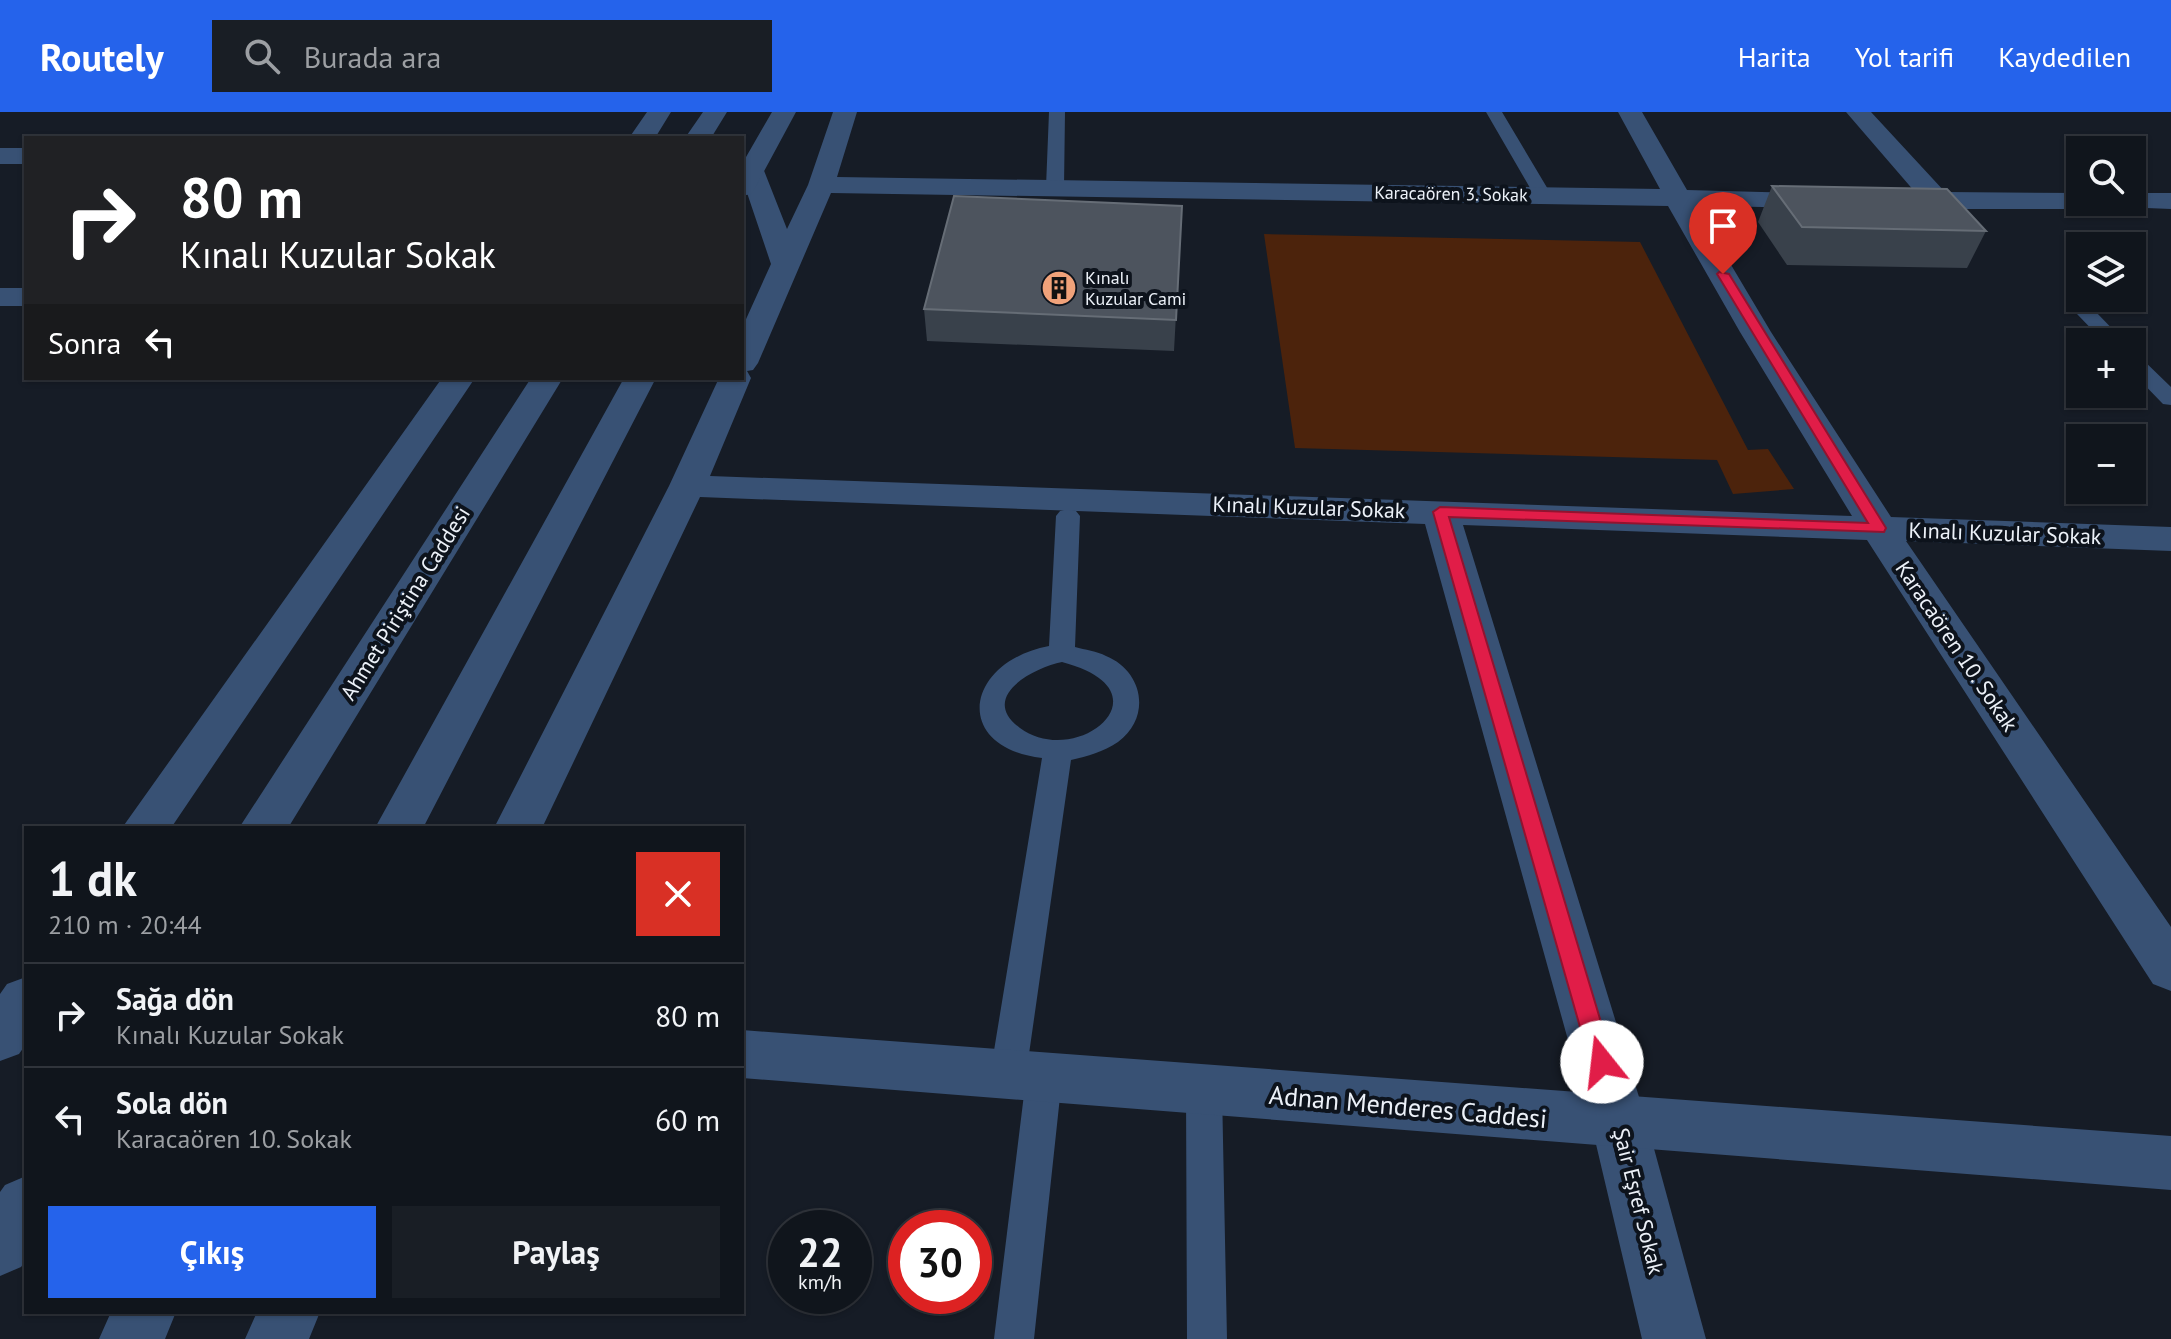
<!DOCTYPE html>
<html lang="tr">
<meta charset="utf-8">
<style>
:root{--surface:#10151c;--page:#191e25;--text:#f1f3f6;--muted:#9c9fa3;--line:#30343b;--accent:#2563eb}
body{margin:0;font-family:"PT Sans",sans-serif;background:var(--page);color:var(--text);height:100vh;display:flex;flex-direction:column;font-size:30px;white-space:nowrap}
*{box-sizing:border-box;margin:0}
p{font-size:26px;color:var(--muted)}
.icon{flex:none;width:44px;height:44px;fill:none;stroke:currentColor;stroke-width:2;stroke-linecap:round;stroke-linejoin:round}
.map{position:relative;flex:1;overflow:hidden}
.drawer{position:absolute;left:24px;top:714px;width:720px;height:488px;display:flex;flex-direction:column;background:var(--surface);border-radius:0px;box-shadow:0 2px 6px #0004,0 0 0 2px var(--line)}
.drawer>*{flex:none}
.banner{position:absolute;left:24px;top:24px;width:720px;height:244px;border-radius:0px;box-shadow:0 2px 6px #0004,0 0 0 2px var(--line);background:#202124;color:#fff;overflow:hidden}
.fabs{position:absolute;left:2066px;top:24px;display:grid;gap:16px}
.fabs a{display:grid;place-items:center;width:80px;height:80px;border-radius:0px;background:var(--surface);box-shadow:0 2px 6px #0004,0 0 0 2px var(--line);font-size:40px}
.speed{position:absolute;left:768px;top:1098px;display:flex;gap:16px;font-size:40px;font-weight:700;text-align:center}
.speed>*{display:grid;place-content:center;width:104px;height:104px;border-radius:50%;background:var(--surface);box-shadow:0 2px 6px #0004,0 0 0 2px var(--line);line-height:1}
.speed small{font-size:20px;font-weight:400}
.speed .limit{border:12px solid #d22;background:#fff;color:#111}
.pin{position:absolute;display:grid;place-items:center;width:68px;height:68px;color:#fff;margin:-82px -34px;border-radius:50% 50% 50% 0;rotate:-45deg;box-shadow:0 0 8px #0007}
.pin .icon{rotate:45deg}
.me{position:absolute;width:88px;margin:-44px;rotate:344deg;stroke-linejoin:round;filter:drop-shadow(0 0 6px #0008)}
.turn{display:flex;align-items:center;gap:28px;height:168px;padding:0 24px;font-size:36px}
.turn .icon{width:104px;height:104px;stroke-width:2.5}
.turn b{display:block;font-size:56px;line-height:68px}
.then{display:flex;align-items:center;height:76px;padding:0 24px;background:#0003;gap:16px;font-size:30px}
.round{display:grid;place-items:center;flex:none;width:84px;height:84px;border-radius:0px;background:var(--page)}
.summary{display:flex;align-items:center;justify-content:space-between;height:136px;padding:0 24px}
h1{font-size:48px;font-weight:800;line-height:60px}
.button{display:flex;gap:16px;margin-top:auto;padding:16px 24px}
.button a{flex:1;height:92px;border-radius:0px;background:var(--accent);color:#fff;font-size:32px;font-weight:800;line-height:92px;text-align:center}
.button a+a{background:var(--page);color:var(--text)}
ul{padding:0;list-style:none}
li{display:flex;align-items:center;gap:24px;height:104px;padding:0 24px;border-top:2px solid var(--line)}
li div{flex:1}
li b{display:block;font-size:30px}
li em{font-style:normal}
header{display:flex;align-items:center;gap:48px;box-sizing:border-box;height:112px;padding:0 40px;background:var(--accent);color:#fff}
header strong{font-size:38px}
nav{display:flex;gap:44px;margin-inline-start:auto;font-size:28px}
.search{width:560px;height:72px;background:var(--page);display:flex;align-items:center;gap:20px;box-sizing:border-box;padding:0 28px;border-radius:0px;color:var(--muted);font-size:30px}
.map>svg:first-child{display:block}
.green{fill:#4c230c}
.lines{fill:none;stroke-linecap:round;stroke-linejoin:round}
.service{fill:#385174;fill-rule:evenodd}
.minor{fill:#385174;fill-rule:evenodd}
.tertiary{fill:#385174;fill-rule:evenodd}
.wall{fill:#39414b}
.building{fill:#4d545e;stroke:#666d76;stroke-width:2}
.route{fill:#e11d48;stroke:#92132f;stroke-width:2}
.labels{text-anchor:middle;stroke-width:8;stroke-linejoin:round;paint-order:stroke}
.far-street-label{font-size:18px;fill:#ecf1f8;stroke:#0d131c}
.far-poi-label{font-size:18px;fill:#ecf1f8;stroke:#0d131c;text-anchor:start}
.street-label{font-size:22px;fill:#ecf1f8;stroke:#0d131c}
.near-street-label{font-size:26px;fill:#ecf1f8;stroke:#0d131c}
</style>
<header>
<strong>Routely</strong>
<div class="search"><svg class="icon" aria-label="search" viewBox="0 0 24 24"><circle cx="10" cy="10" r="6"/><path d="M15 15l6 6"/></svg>Burada ara</div>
<nav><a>Harita</a><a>Yol tarifi</a><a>Kaydedilen</a></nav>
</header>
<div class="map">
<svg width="2171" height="1227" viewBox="0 0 2171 1227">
<rect width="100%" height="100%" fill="#161c26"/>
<path class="green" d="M1264,122L1640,130L1748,338L1768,337L1794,377L1733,382L1717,348L1295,336Z"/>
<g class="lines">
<path class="service" d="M1049,0H1065L1064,75L1055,80L1046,75Z
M1486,0H1502L1552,84L1549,88H1537Z
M2087,196L2094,198L2125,230H2104L2077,202Z
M2132,242L2139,244L2171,275V293L2163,292L2132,260Z
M1068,397L1076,399L1080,404L1075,535C1085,538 1097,539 1106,544C1143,559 1152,605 1118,630C1103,640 1088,644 1071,648L1026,963L1020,974L1008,979L996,974L990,963L1042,646C951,635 965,550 1049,534L1056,404L1060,399ZM1062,550C1173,579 1077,658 1020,616C978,585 1033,556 1062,550Z
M1044,950L1056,955L1062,966L1034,1227H994L1026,966L1032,955Z
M1204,962L1217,967L1222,978L1227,1227H1187L1186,978L1191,967Z"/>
<path class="minor" d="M647,0H671L655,26H629Z
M833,0H857L837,65L1660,77L1618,0H1642L1687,78L1836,82L1840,88L1836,94L1826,96L1696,94L1771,220L1891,405L2171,415V439L1906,429L2171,815V879L2153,872L1867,428L1463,413L1647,1011L1706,1227H1642L1591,1011L1425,412L700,385L542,716H494L669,374L719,266H742V216L771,152L742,66V52L752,49L761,51L787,117L808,73ZM831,81L1668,94L1740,220L1852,404L710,364L751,266L747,259L753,258L758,251Z
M1846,0H1871L1945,80L2080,81V90H2093L2090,95L2080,97H1938L1888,94L1884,88L1888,82L1915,80Z
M0,36H26V52H0Z
M2132,81H2171V97L2122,95L2119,90H2132Z
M0,176H26V194H0Z
M442,266H475L171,716H122Z
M26,865V932L19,942L0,949V882L7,872Z
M257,1200H320L309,1227H245Z"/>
<path class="tertiary" d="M703,0H727L711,26H685Z
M772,0H796L755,76L751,82L742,84V52Z
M531,266H563L288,716H239Z
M624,266H656L423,716H375Z
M742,918L2171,1024V1078L742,966Z
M26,1064V1148L21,1155L0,1164V1080L5,1073Z
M111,1200H176L165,1227H99Z"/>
</g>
<path class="wall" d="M1772,74L1986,119L1967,156L1787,153L1758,110Z
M1182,94L1174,239L927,229L924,197Z"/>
<path class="building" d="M1772,74L1947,77L1986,119L1802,115Z
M954,84L1182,94L1176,208L924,197Z"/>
<path class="route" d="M1719,160L1729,162L1886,416L1884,420L1449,405L1613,950L1610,957L1602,960L1594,957L1590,950L1433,400L1440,395L1868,411L1717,162Z"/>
<defs>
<symbol id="building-disc" viewBox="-11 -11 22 22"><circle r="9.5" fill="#f0a27a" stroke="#0d131c"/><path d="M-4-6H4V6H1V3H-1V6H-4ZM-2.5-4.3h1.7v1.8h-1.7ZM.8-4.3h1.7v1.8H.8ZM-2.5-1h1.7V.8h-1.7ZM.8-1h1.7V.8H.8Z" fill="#111"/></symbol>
</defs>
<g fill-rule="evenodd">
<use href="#building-disc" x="1039" y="156" width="40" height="40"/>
</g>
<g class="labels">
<g class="far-street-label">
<text transform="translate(1451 82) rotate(1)" y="6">Karacaören 3. Sokak</text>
</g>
<g class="far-poi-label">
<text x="1085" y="172">Kınalı<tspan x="1085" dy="21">Kuzular Cami</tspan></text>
</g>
<g class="street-label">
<text transform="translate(1309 395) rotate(2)" y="8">Kınalı Kuzular Sokak</text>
<text transform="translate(2005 421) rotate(2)" y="8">Kınalı Kuzular Sokak</text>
<text transform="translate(405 491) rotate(-58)" y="8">Ahmet Piriştina Caddesi</text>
<text transform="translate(1957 534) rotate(56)" y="8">Karacaören 10. Sokak</text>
<text transform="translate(1639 1089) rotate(76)" y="8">Şair Eşref Sokak</text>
</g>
<g class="near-street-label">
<text transform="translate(1408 995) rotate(5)" y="9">Adnan Menderes Caddesi</text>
</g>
</g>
</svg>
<div class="fabs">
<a><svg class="icon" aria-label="search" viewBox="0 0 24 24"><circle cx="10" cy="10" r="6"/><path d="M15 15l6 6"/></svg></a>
<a><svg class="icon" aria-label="layers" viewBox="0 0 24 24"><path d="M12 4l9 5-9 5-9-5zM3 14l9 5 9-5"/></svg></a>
<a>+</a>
<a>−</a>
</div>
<div class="speed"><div>22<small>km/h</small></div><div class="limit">30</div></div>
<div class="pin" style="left:1723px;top:162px;background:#d93025"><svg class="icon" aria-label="arrive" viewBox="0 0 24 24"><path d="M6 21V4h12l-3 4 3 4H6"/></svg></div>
<svg class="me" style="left:1602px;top:950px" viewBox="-20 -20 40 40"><circle r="19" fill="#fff"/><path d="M0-13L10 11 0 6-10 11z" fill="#e11d48"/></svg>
<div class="banner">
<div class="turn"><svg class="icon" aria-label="right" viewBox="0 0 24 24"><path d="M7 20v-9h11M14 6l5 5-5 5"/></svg><div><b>80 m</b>Kınalı Kuzular Sokak</div></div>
<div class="then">Sonra<svg class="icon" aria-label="left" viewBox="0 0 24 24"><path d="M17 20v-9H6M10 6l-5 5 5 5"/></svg></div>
</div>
<section class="drawer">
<div class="summary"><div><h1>1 dk</h1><p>210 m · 20:44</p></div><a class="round" style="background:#d93025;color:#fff"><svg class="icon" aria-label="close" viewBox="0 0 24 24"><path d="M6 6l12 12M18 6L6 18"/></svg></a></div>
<ul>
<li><svg class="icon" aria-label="right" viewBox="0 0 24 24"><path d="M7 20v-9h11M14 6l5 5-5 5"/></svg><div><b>Sağa dön</b><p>Kınalı Kuzular Sokak</p></div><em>80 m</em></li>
<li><svg class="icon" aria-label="left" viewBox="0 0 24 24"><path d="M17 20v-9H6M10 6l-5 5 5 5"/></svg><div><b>Sola dön</b><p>Karacaören 10. Sokak</p></div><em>60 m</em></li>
</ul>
<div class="button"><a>Çıkış</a><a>Paylaş</a></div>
</section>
</div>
